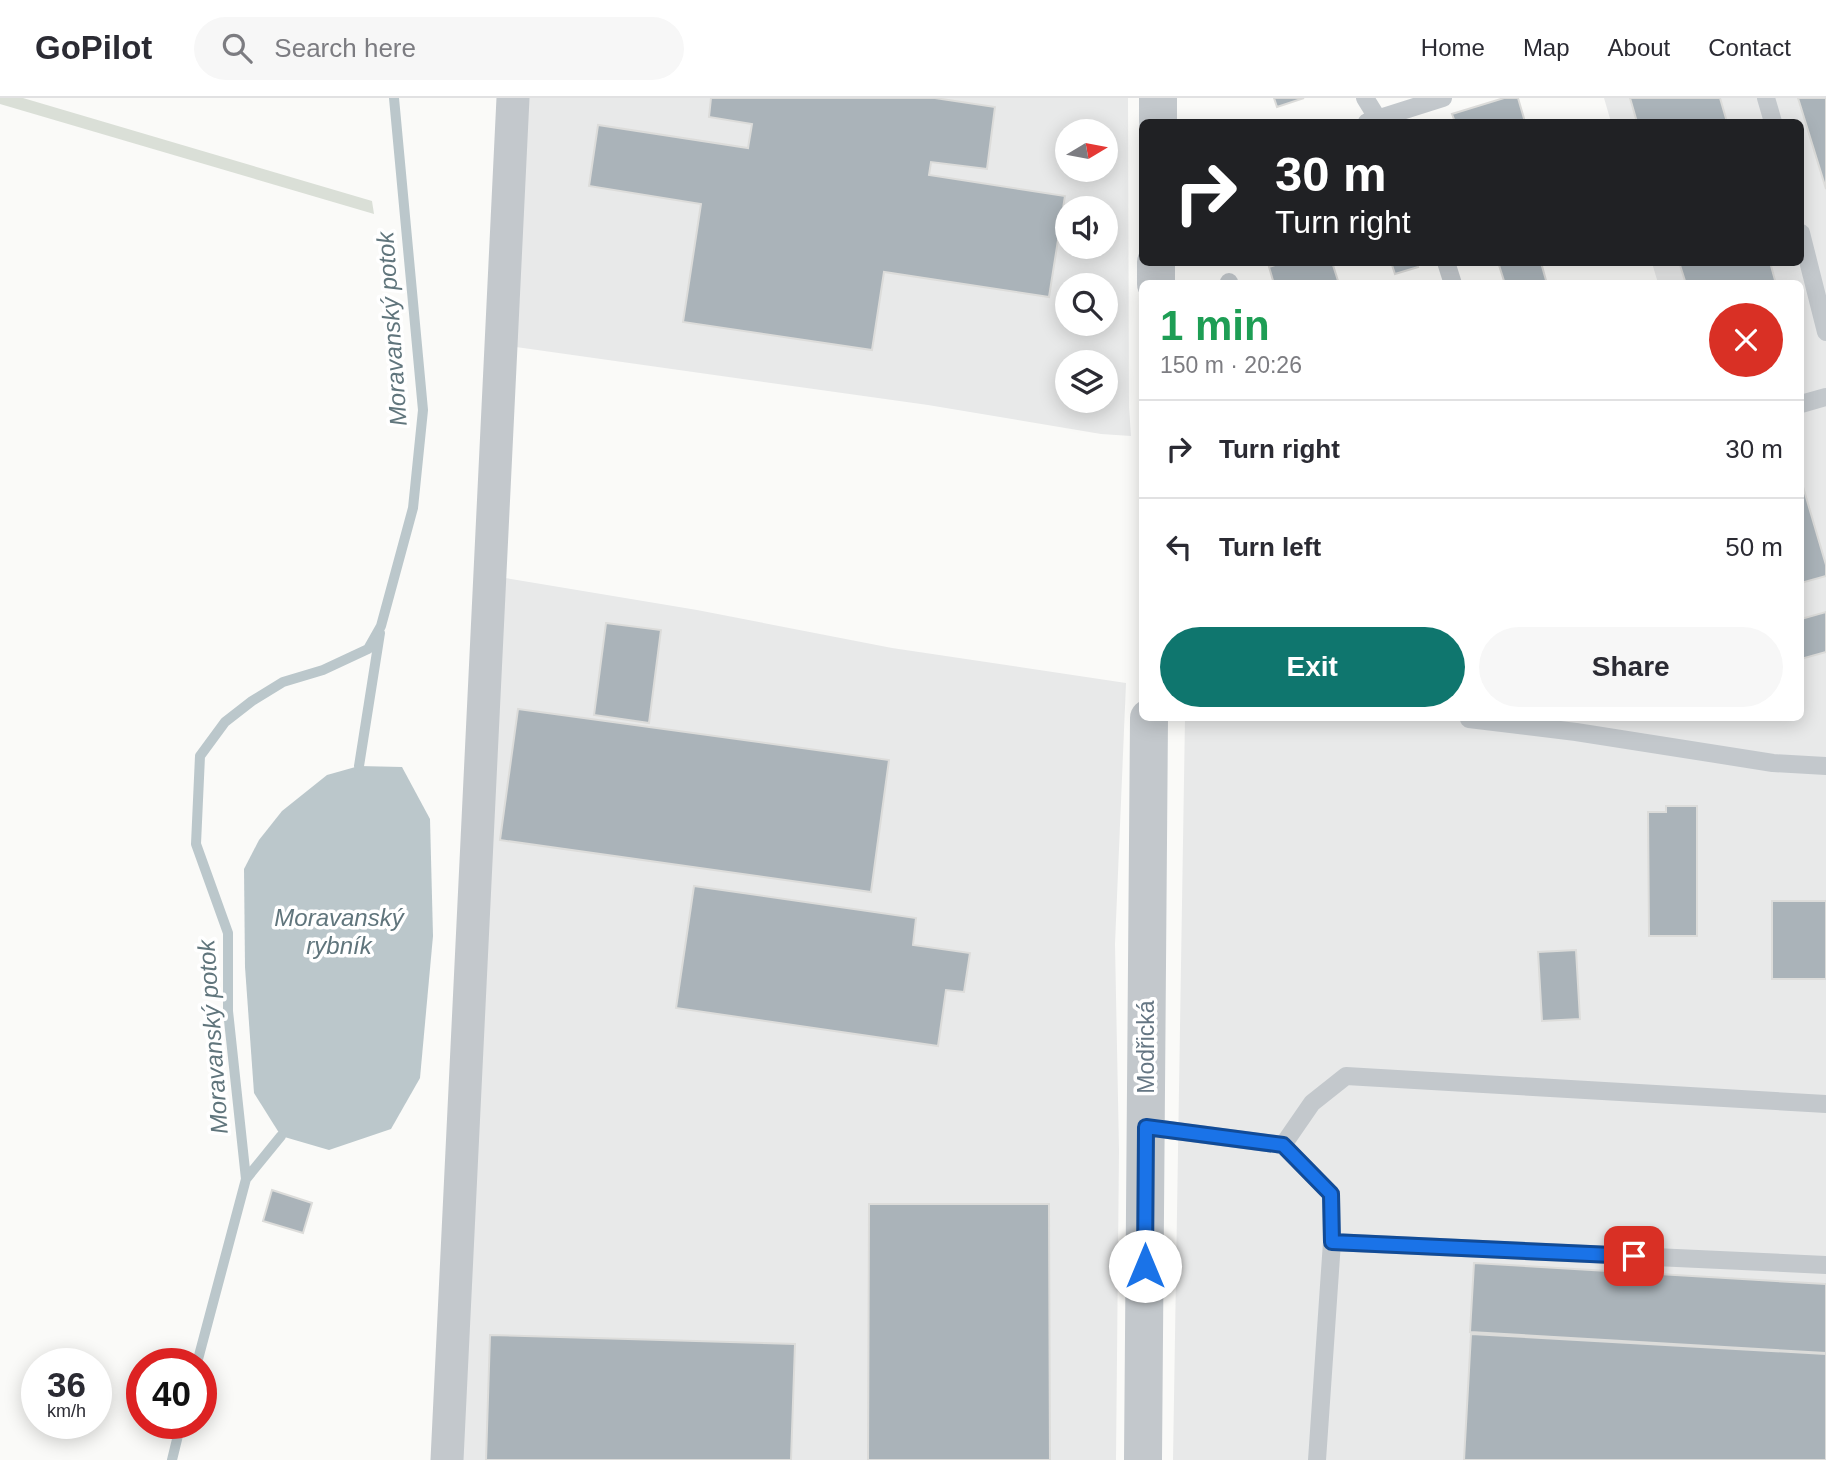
<!DOCTYPE html>
<meta charset="utf-8">
<style>
:root{--surface:#fff;--page:#f7f7f7;--text:#2b2b33;--muted:#7c7c81;--line:#e1e1e2;--accent:#0f766e}
body{margin:0;font-family:Arial,sans-serif;background:var(--page);color:var(--text);height:100vh;display:flex;flex-direction:column;font-size:26px;white-space:nowrap}
*{box-sizing:border-box;margin:0}
p{font-size:23px;color:var(--muted)}
.icon{flex:none;width:38px;height:38px;fill:none;stroke:currentColor;stroke-width:2;stroke-linecap:round;stroke-linejoin:round}
.map{position:relative;flex:1;overflow:hidden}
.details{position:absolute;left:1139px;top:182px;width:665px;height:441px;display:flex;flex-direction:column;background:var(--surface);border-radius:10px;box-shadow:0 4px 18px #0003}
.details>*{flex:none}
.guide{position:absolute;left:1139px;top:21px;width:665px;height:147px;border-radius:10px;box-shadow:0 4px 18px #0003;background:#202124;color:#fff;overflow:hidden}
.needle{width:46px;rotate:80deg}
.tools{position:absolute;left:1055px;top:21px;display:grid;gap:14px}
.tools a{display:grid;place-items:center;width:63px;height:63px;border-radius:50%;background:var(--surface);box-shadow:0 4px 18px #0003;font-size:35px}
.speed{position:absolute;left:21px;top:1250px;display:flex;gap:14px;font-size:35px;font-weight:700;text-align:center}
.speed>*{display:grid;place-content:center;width:91px;height:91px;border-radius:50%;background:var(--surface);box-shadow:0 4px 18px #0003;line-height:1}
.speed small{font-size:18px;font-weight:400}
.speed .limit{border:10px solid #d22;background:#fff;color:#111}
.pin{position:absolute;display:grid;place-items:center;width:60px;height:60px;color:#fff;margin:-30px;border-radius:14px;box-shadow:0 4px 10px #0006}
.me{position:absolute;width:77px;margin:-38px;rotate:0deg;stroke-linejoin:round;filter:drop-shadow(0 0 5px #0008)}
.turn{display:flex;align-items:center;gap:24px;height:147px;padding:0 21px;font-size:32px}
.turn .icon{width:91px;height:91px;stroke-width:2.5}
.turn b{display:block;font-size:49px;line-height:60px}
.round{display:grid;place-items:center;flex:none;width:74px;height:74px;border-radius:37px;background:var(--page)}
.headline{display:flex;align-items:center;justify-content:space-between;height:119px;padding:0 21px}
h1{font-size:42px;font-weight:700;line-height:52px;color:#1e9e55}
.action{display:flex;gap:14px;margin-top:auto;padding:14px 21px}
.action a{flex:1;height:80px;border-radius:42px;background:var(--accent);color:#fff;font-size:28px;font-weight:700;line-height:80px;text-align:center}
.action a+a{background:var(--page);color:var(--text)}
ul{padding:0;list-style:none}
li{display:flex;align-items:center;gap:21px;height:98px;padding:0 21px;border-top:2px solid var(--line)}
li div{flex:1}
li b{display:block;font-size:26px}
li em{font-style:normal}
header{display:flex;align-items:center;gap:42px;box-sizing:border-box;height:98px;padding:0 35px;background:var(--surface);border-bottom:2px solid var(--line)}
header strong{font-size:33px}
nav{display:flex;gap:38px;margin-inline-start:auto;font-size:24px}
.search{width:490px;height:63px;background:var(--page);display:flex;align-items:center;gap:18px;box-sizing:border-box;padding:0 24px;border-radius:38px;color:var(--muted);font-size:26px}
.map>svg:first-child{display:block}
.built{fill:#e8e9e9;fill-rule:evenodd}
.green{fill:#dadfd7}
.water{fill:#bbc7cb}
.lines{fill:none;stroke-linecap:round;stroke-linejoin:round}
.stream{stroke:#bbc7cb;stroke-width:10}
.building{fill:#aab3b9;stroke:#dcdcda;stroke-width:2}
.service{stroke:#c3c8cc;stroke-width:18}
.minor{stroke:#c3c8cc;stroke-width:33}
.tertiary{stroke:#c3c8cc;stroke-width:38}
.route-casing{stroke:#114b97;stroke-width:18}
.route{stroke:#1a73e8;stroke-width:12}
.labels{text-anchor:middle;stroke-width:7;stroke-linejoin:round;paint-order:stroke}
.street-label{font-size:23px;fill:#657683;stroke:#fff}
.water-label{font-size:24px;font-style:italic;fill:#60757c;stroke:#fff}
</style>
<header>
<strong>GoPilot</strong>
<div class="search"><svg class="icon" aria-label="search" viewBox="0 0 24 24"><circle cx="10" cy="10" r="6"/><path d="M15 15l6 6"/></svg>Search here</div>
<nav><a>Home</a><a>Map</a><a>About</a><a>Contact</a></nav>
</header>
<div class="map">
<svg width="1826" height="1362" viewBox="0 0 1826 1362">
<rect width="100%" height="100%" fill="#fafaf8"/>
<path class="built" d="M526,0H1128L1129,309L1131,338L1101,336L928,307L516,249ZM1068,33H1106V72H1068ZM1068,110H1106V149H1068ZM1068,187H1106V226H1068ZM1068,264H1106V303H1068Z
M1604,0H1826V1362H1173L1185,620H1801V186L1658,185L1652,165L1801,164V24H1611Z
M505,480L697,512L892,550L1126,585L1115,846L1119,1052L1116,1362H459Z"/>
<path class="green" d="M0,0H23L372,103L374,116L0,6Z"/>
<path class="water" d="M359,668L402,669L430,721L433,838L420,980L391,1031L329,1052L281,1038L254,995L245,869L244,771L259,742L282,713L327,677Z"/>
<g class="lines">
<path class="stream" d="M359,668L380,535
M246,1081L281,1038
M197,1265L246,1081L228,913V835L196,746L200,658L225,624L252,603L283,584L323,572L368,551L381,528L413,410L423,312L394,0
M172,1362L181,1325"/>
</g>
<path class="building" d="M711,0H935L995,9L987,71L931,64L929,77L1065,98L1049,199L884,174L872,252L683,224L701,106L589,88L598,27L748,50L752,26L709,19Z
M1274,0H1304L1277,9Z
M1504,0H1518L1525,24H1455L1452,16Z
M1630,0H1720L1727,24H1637Z
M1798,0H1826V91Z
M1284,164H1332L1339,186H1274L1269,169Z
M1391,164H1416L1418,169L1395,176Z
M1498,164H1546L1542,168L1547,186H1505Z
M1679,164H1770L1776,186H1686Z
M1801,382L1826,467V478L1801,485Z
M1826,514V554L1801,561V521Z
M606,525L661,532L649,625L594,617Z
M518,611L889,662L871,794L500,742Z
M1666,708H1697V838H1649L1648,714H1666Z
M694,788L916,820L913,847L970,855L964,894L946,892L938,948L676,910Z
M1772,803H1826V881H1772Z
M1576,852L1580,921L1542,923L1538,854Z
M272,1092L312,1105L303,1135L263,1123Z
M869,1106H1049L1050,1362H868Z
M1474,1165L1826,1186V1255L1470,1234Z
M1471,1236L1826,1256V1362H1464Z
M490,1237L795,1246L791,1362H486Z"/>
<g class="lines">
<path class="service" d="M1365,0L1378,21
M1766,0L1773,24
M1367,24L1443,0
M1801,135L1826,234
M1446,164L1453,186
M1229,184V186
M1801,306L1826,299
M1469,621L1576,634L1773,665L1826,668
M1146,1029L1283,1047L1331,1096L1332,1144L1317,1362
M1283,1047L1312,1005L1346,978L1826,1006
M1332,1144L1826,1167"/>
<path class="minor" d="M447,1362L513,0"/>
<path class="tertiary" d="M1158,24V0
M1156,186V164
M1143,1362L1149,620"/>
</g>
<g class="lines">
<defs>
<path id="route" d="M1145,1168L1146,1029L1283,1047L1331,1096L1332,1144L1634,1158"/>
</defs>
<use href="#route" class="route-casing"/>
<use href="#route" class="route"/>
</g>
<g class="labels">
<g class="street-label">
<text transform="translate(1146 949) rotate(-90)" y="8">Modřická</text>
</g>
<g class="water-label">
<text transform="translate(392 231) rotate(-94)" y="8">Moravanský potok</text>
<text x="339" y="828">Moravanský<tspan x="339" dy="28">rybník</tspan></text>
<text transform="translate(213 939) rotate(-94)" y="8">Moravanský potok</text>
</g>
</g>
</svg>
<div class="tools">
<a><svg class="needle" viewBox="-14 -14 28 28"><path d="M0-13l5 13h-10z" fill="#e53935"/><path d="M0 13l5-13h-10z" fill="#7c7c81"/></svg></a>
<a><svg class="icon" aria-label="sound" viewBox="0 0 24 24"><path d="M4 9h4l5-4v14l-5-4H4zM17 9q2 3 0 6"/></svg></a>
<a><svg class="icon" aria-label="search" viewBox="0 0 24 24"><circle cx="10" cy="10" r="6"/><path d="M15 15l6 6"/></svg></a>
<a><svg class="icon" aria-label="layers" viewBox="0 0 24 24"><path d="M12 4l9 5-9 5-9-5zM3 14l9 5 9-5"/></svg></a>
</div>
<div class="speed"><div>36<small>km/h</small></div><div class="limit">40</div></div>
<div class="pin" style="left:1634px;top:1158px;background:#d93025"><svg class="icon" aria-label="arrive" viewBox="0 0 24 24"><path d="M6 21V4h12l-3 4 3 4H6"/></svg></div>
<svg class="me" style="left:1145px;top:1168px" viewBox="-20 -20 40 40"><circle r="19" fill="#fff"/><path d="M0-13L10 11 0 6-10 11z" fill="#1a73e8"/></svg>
<div class="guide">
<div class="turn"><svg class="icon" aria-label="right" viewBox="0 0 24 24"><path d="M7 20v-9h11M14 6l5 5-5 5"/></svg><div><b>30 m</b>Turn right</div></div>
</div>
<section class="details">
<div class="headline"><div><h1>1 min</h1><p>150 m · 20:26</p></div><a class="round" style="background:#d93025;color:#fff"><svg class="icon" aria-label="close" viewBox="0 0 24 24"><path d="M6 6l12 12M18 6L6 18"/></svg></a></div>
<ul>
<li><svg class="icon" aria-label="right" viewBox="0 0 24 24"><path d="M7 20v-9h11M14 6l5 5-5 5"/></svg><div><b>Turn right</b></div><em>30 m</em></li>
<li><svg class="icon" aria-label="left" viewBox="0 0 24 24"><path d="M17 20v-9H6M10 6l-5 5 5 5"/></svg><div><b>Turn left</b></div><em>50 m</em></li>
</ul>
<div class="action"><a>Exit</a><a>Share</a></div>
</section>
</div>
